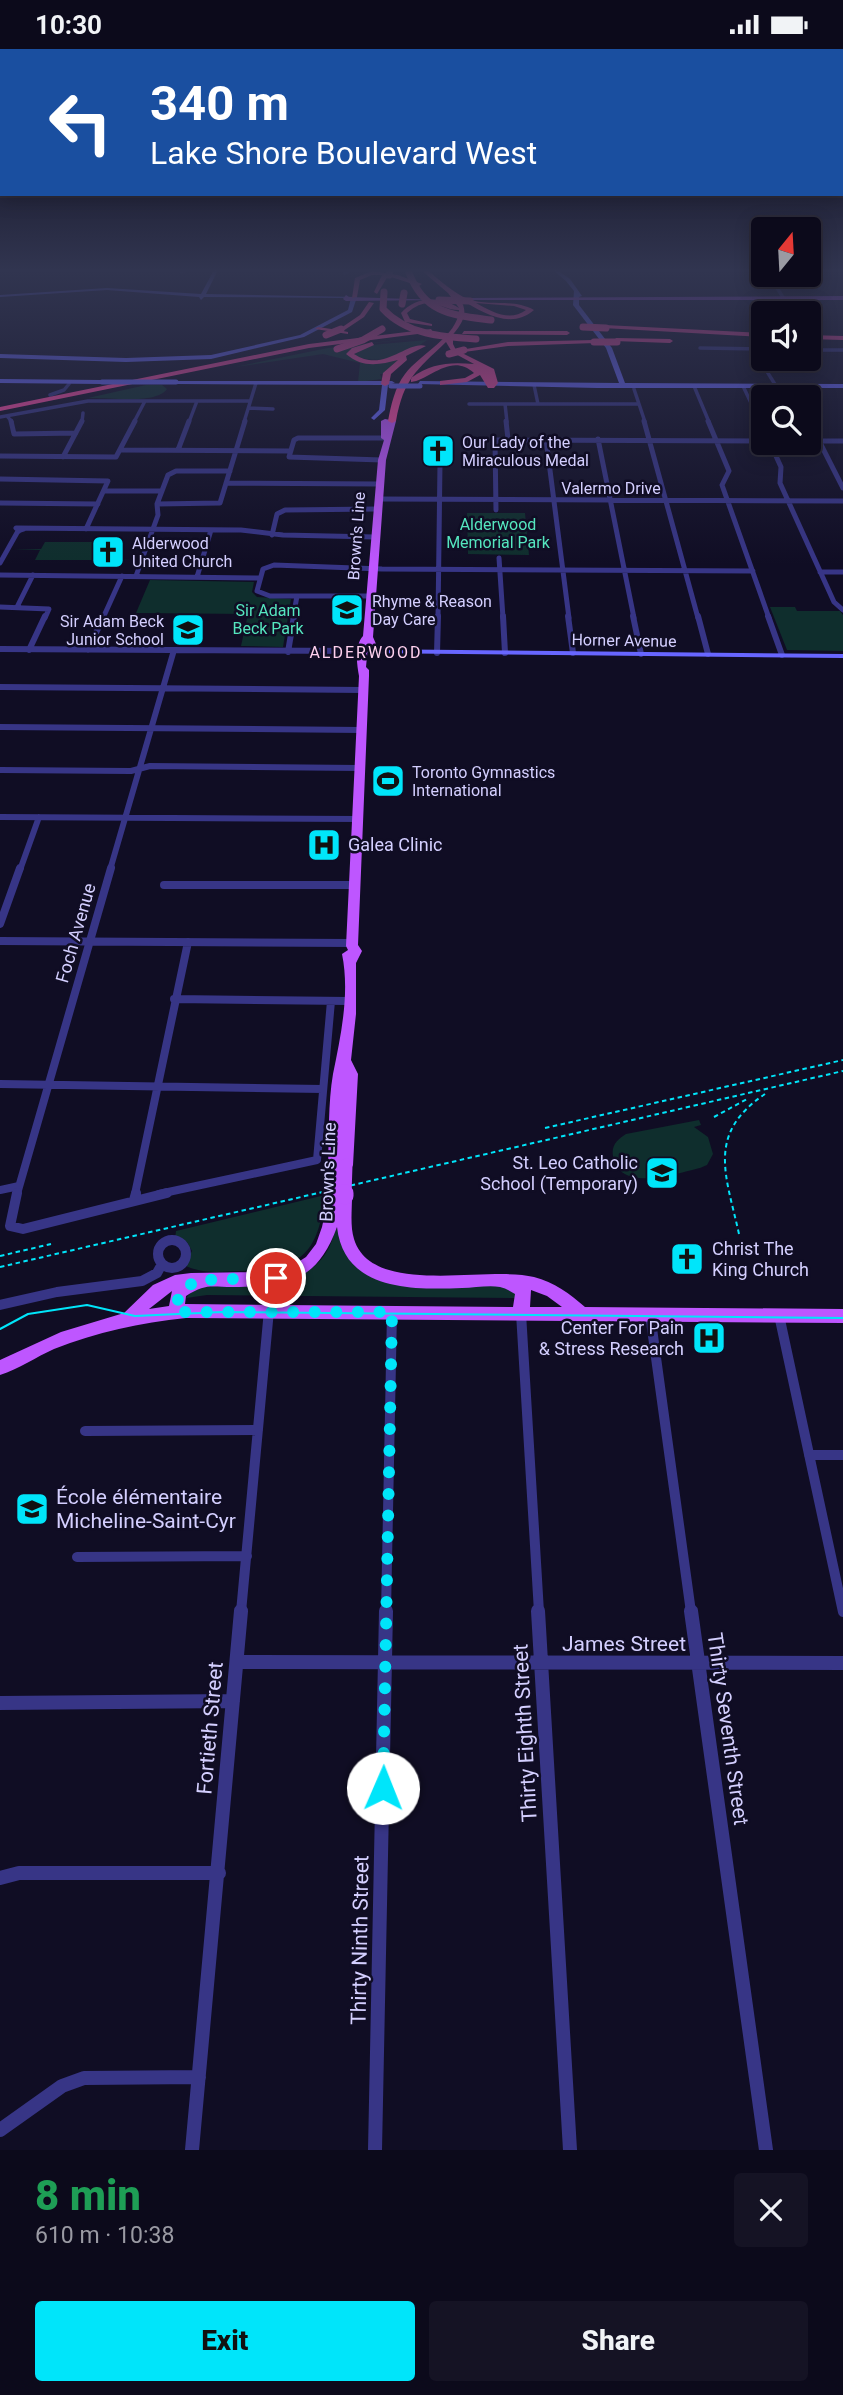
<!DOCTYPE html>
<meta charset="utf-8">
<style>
:root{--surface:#0c0a1b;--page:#151324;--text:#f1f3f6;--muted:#9a9aa3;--line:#2c2b3a;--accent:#00e5fa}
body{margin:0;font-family:Roboto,sans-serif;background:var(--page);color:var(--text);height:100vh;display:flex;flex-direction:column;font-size:26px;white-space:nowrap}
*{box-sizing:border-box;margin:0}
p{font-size:23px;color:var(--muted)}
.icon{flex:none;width:38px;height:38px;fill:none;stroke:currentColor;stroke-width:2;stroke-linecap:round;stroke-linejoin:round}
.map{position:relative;height:2101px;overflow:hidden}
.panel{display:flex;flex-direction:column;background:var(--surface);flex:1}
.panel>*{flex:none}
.top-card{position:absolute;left:0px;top:0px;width:844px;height:147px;box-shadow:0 4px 18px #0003,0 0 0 2px var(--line);background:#1a4fa0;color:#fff;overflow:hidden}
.needle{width:46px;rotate:18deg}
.buttons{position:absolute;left:751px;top:168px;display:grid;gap:14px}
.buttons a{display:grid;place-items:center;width:70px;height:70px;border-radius:7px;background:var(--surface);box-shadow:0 4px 18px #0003,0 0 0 2px var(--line);font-size:35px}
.pin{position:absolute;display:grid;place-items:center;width:60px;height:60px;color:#fff;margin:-30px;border:4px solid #fff;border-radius:50%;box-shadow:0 2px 7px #0007}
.me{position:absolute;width:77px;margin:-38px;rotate:1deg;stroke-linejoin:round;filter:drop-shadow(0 0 5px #0008)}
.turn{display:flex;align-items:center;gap:24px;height:147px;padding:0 35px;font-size:32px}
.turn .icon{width:91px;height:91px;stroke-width:2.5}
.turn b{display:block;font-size:49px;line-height:60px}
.round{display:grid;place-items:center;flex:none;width:74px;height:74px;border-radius:7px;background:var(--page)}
.overview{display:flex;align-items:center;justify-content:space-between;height:119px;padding:0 35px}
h1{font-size:42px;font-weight:800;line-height:52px;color:#1e9e55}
.button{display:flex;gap:14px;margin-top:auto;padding:14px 35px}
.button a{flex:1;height:80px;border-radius:7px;background:var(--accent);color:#111;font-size:28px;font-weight:800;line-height:80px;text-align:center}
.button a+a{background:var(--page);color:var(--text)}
.status{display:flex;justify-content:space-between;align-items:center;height:49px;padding:0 35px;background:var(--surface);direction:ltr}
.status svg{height:19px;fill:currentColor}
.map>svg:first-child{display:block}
.green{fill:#0f2e2d}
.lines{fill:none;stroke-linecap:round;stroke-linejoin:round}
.street-far5{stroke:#373586;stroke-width:3.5}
.street-far4{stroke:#373586;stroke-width:5}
.street-far3{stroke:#373586;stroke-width:6}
.street-far2{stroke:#373586;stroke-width:8}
.street-far1{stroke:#373586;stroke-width:10}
.street{stroke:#373586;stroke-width:14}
.secondary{fill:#6866ff;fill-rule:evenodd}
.primary{fill:#be56ff;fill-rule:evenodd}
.highway{fill:#ff4aa4;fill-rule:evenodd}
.tram{stroke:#00e5fa;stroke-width:2}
.rail{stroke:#00e5fa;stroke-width:2;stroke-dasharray:4.5 3.5;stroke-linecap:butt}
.secondary-bridge{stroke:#6866ff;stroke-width:5}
.primary-bridge-far1{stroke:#be56ff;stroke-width:13}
.primary-bridge{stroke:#be56ff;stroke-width:17}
.highway-bridge{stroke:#ff4aa4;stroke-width:7}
.route{stroke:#00e5fa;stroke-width:12;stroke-dasharray:0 21.6}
.labels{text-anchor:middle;stroke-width:5;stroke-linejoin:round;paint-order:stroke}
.far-poi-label{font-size:16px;fill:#d4cfff;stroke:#100d24;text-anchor:start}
.far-street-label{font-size:16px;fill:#d4cfff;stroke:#100d24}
.far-park-label{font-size:16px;fill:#55e6bf;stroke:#100d24}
.far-neighbourhood-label{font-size:16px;letter-spacing:2px;fill:#ffd1ef;stroke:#100d24}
.poi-label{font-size:18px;fill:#d4cfff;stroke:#100d24;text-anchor:start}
.street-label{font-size:18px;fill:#d4cfff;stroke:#100d24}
.near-poi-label{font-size:21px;fill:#d4cfff;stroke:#100d24;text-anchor:start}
.near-street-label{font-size:21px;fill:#d4cfff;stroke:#100d24}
</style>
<div class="status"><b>10:30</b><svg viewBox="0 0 49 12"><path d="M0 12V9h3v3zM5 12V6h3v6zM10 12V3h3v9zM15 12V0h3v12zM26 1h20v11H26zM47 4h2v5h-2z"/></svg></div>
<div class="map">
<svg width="843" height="2101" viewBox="0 0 843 2101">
<rect width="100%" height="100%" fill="#100d24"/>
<path class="green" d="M432,287L367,295L350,301L349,308L362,313L400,311L384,325H380L382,330L358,333L360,314L323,305L235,318L328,299Z
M427,291C404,308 380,317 353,306L371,296Z
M146,336H162L167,340C156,356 108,348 88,349Z
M467,464H525L529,506L468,505Z
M45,493H102L95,510L134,511H35L40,501H13L41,500Z
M150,531L254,533L252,543L257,548L291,550L283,598L241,597L248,565L136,564Z
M770,558H795L797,562H840L843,566V602L787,601Z
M699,1071L701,1076L694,1078L708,1088L713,1105L707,1116L700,1119C678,1124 619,1145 613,1107C611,1096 618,1090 626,1085Z
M325,1146C318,1209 298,1221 237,1222C218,1223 202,1225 184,1216L192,1202L187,1193L175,1190L176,1182Z
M335,1180H340C345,1214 358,1225 390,1234L506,1237L514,1241L516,1249L207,1246L186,1249L196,1238C246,1237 323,1245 335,1180Z"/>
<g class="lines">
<path class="street-far5" d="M181,222L193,221
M345,224L350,221
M769,226L784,250
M700,299L763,300
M753,300L776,337
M808,301H843
M534,336L538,355
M694,337L709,373
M743,337L760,373
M791,337L797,348
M634,340L645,373
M50,346L64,341L69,335
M469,355H639
M505,355L507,373
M249,359L273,360
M7,367L12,373
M0,368L88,352H250
M808,370L810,373
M82,373L83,364
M134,373L145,352
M189,373L197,352
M244,373L256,334"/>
<path class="street-far4" d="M11,372L14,385L76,384
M506,372L508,390
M644,372L698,569
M708,372L729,422L722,436L769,569
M759,372L763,380
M809,372L843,439
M546,390L569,569
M598,390L634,569
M808,392H843
M770,394L781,418L780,434L834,553L843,561
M122,401L290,402
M178,401L189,372
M0,407L116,408L135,372
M63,408L82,372
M382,411L289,408L294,391L298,389H385
M0,430L108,432L86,480
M227,434L380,435
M104,442H162
M379,450L843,452
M0,454L98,455
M157,455L220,454L245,372
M496,461L495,391L763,392
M19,482L16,479L241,481L283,486L375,488
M272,486L277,465L285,461L377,460
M499,509L503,569
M0,514L18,482L24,480
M820,523H843
M0,526L260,529
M136,527L158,466L157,455L168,426L176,422H230
M197,528L211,481
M371,547H270L257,542L263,520L274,516L382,520L753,522
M0,558L49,560L45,569
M17,558L33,526
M103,569L122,527
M293,569L297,547
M438,569L440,414"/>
<path class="street-far3" d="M503,567L505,604
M568,567L573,604
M633,567L641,605
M698,567L708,605
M768,567L782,606
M0,600L362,602
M29,601L45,567
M88,601L104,567
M288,603L294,567
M437,604L438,567
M0,638L363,641
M0,678L362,681
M0,721L131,722L150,717L360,719
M0,768L359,770
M20,821L39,768
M110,821L174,601"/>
<path class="street-far2" d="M164,836H356
M0,875L20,819
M0,892L352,894
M174,950L349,952
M0,1035L323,1040
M0,1141L19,1137
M17,1145L111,819
M135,1145L188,893
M159,1145L317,1111L331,952"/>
<path class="street-far1" d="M17,1144L10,1177L23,1180L167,1144
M134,1151L136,1144
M158 1205a14 14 0 1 1 28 0a14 14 0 1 1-28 0Z
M0,1256L57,1243L142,1232L157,1224L162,1215
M521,1264L539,1563
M650,1265L691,1563
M779,1266L843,1563
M85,1382L258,1381
M809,1406H843
M77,1508L247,1507
M241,1563L269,1261
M386,1563L392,1263"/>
<path class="street" d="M538,1562L570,2101
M691,1562L766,2101
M238,1613L843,1614
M0,1654L233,1652
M0,1829L19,1824H219
M0,2081L62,2037L84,2029L199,2028
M192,2101L241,1562
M375,2101L386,1562"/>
<path class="secondary" d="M214,221H218L206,245L357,248L352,263L304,288L211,310L126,313L0,309V305L126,309L211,306L300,286L348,261L351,249L204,248L201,251L199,248L107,241L0,248V246L107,239L201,245Z
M553,221H557L570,230L582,247L579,248V256L612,299L625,334L843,335V339H597L418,335L420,332L619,334L606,299L573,256L574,242L566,232Z
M0,330L102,331L105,333L102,335L0,334Z
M174,332H392L395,334L388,336L385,361L374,371L371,369L379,361L382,336L176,335Z
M359,600L843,605V609L362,604H359Z"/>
<path class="primary" d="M346,246L349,248L442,251L346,252L343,250Z
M843,247V251H469L472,249Z
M385,370L396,372L386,411L373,588L376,595L368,597L366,618L369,621V627L358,896L362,902L356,914V965L351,1011L358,1025L353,1116L351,1120H341L335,1124L330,1122L328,1118C329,1088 328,1054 333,1025C341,986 350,944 342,905L348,901L346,897L359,627C357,616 354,597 363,587L378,411L384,391L381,389V372Z
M345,1141L350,1143L352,1147C352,1161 350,1177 354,1190C372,1249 489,1216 534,1228C554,1233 570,1245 585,1258L843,1260V1274L186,1269C140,1274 97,1283 54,1300C36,1308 19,1320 0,1326V1311L61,1283L124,1264L153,1236L175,1226L191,1224L260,1223L292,1217L306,1208L316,1195L322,1178L329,1146L338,1145ZM337,1178C344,1242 413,1241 462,1239C474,1239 488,1236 500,1238C505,1239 510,1242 515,1245L513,1258L185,1255L186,1247C206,1234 211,1238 233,1238C288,1237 317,1233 337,1178ZM531,1241L547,1247L562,1258H530ZM172,1242L169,1257L149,1260Z"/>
<path class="highway" d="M421,221H427C440,231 453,244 468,250C490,258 513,249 534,261C511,281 483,264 460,250C470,265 461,276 451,288L453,290V295L456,301L494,320L498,334L494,339H488L480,326L467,333L440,336V332L465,329L474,324C451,303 430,331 411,333V329C432,314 449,313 474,315L452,303L446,293C416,322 404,329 396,372L392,374L388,372C391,356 395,338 405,325C420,305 458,287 459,261C439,261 430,244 407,264L410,270L432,275V277L405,273L401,264C416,247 440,247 459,259L448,244ZM476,254L514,257L526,261C510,273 492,263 476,254Z
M372,222L398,226L422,235L419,237L388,227L377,245L374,243L382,226H372L360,231L357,248L352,249L355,229Z
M369,253L374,254L364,268L343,282L348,283V285L315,280L318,278L338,281L360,266Z
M605,276L763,284V288L603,279Z
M431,280L433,283L309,299L0,362V358L309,295Z
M464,282H567L570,284L567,286L462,285Z
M808,286L843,287V291L808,290Z
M616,289L670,290L673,292L670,294L614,292Z
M594,291L596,294L508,297L464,303L460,301L508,293Z
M372,293L374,296L354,305C384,325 407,291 426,297L406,307L407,311L391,325L389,335L385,337L381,335L383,324L398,311C379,316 362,319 346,305L352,299Z"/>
<path class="tram" d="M0,1280L28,1265L87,1256L135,1267L222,1263L843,1269"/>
<path class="rail" d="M714,1068L747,1050
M545,1079L843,1011
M739,1185C726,1126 706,1085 765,1045
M0,1207L51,1195
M0,1218L843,1022"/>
<path class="secondary-bridge" d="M102,333H176
M391,337H420"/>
<path class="primary-bridge-far1" d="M334,1145L335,1118
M345,1145L346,1116"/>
<path class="primary-bridge" d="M345,1147V1144
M334,1150V1144"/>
<path class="highway-bridge" d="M409,224C425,265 452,266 491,271
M389,226L390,221
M384,243L383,260C407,286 443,288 476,290
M439,251L470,252
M402,255L404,244
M583,278L606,279
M326,286L341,280
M594,293H617
M337,300L363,291L382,280
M449,305L464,301"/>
</g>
<linearGradient id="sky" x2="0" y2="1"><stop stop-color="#090714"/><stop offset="0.43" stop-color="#313550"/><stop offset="1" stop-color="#313550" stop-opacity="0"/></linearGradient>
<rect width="843" height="515" fill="url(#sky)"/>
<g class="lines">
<path class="route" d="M276,1229L197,1231L179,1244L176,1263H392L383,1739"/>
</g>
<defs>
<symbol id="church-square" viewBox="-11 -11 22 22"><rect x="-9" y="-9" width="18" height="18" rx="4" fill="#00e5fa" stroke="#100d24"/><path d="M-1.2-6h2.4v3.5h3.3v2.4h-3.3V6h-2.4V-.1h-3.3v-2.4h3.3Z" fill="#111"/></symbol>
<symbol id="school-square" viewBox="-11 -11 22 22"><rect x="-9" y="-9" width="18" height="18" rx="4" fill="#00e5fa" stroke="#100d24"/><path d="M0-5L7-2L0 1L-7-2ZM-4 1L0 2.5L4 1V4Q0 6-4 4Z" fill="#111"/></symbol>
<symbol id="stadium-square" viewBox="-11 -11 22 22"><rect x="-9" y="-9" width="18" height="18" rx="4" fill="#00e5fa" stroke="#100d24"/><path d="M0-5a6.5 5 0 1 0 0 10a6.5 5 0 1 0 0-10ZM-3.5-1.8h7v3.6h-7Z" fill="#111"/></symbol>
<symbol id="hospital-square" viewBox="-11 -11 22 22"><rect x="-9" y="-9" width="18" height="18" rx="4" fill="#00e5fa" stroke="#100d24"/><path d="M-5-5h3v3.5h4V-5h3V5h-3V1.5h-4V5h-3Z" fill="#111"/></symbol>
</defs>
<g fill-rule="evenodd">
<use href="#church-square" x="419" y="383" width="38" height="38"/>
<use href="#church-square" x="89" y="484" width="38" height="38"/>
<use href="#school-square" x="328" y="542" width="38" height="38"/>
<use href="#school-square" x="169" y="562" width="38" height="38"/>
<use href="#stadium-square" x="369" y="713" width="38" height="38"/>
<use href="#hospital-square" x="305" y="777" width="38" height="38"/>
<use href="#school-square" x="643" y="1105" width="38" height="38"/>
<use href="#church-square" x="668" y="1191" width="38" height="38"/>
<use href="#hospital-square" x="690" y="1270" width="38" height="38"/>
<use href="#school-square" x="13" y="1441" width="38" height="38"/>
</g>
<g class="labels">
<g class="far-poi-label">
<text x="462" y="399">Our Lady of the<tspan x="462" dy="18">Miraculous Medal</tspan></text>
<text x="132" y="500">Alderwood<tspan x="132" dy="18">United Church</tspan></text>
<text x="372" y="558">Rhyme &amp; Reason<tspan x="372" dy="18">Day Care</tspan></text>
<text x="164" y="578" text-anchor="end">Sir Adam Beck<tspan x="164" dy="18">Junior School</tspan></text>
<text x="412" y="729">Toronto Gymnastics<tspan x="412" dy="18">International</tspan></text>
</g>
<g class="far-street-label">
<text x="611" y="445">Valermo Drive</text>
<text transform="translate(356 487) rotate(-86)" y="6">Brown's Line</text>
<text transform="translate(624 591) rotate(1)" y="6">Horner Avenue</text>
</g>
<g class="far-park-label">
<text x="498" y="481">Alderwood<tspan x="498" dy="18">Memorial Park</tspan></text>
<text x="268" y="567">Sir Adam<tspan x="268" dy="18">Beck Park</tspan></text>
</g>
<g class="far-neighbourhood-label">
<text x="366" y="609">ALDERWOOD</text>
</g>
<g class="poi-label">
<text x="348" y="802">Galea Clinic</text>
<text x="638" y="1120" text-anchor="end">St. Leo Catholic<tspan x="638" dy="21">School (Temporary)</tspan></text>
<text x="712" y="1206">Christ The<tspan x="712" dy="21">King Church</tspan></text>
<text x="684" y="1285" text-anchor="end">Center For Pain<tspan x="684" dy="21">&amp; Stress Research</tspan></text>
</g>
<g class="street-label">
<text transform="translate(76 884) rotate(-74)" y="6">Foch Avenue</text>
<text transform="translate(328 1123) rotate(-88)" y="6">Brown's Line</text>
</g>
<g class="near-poi-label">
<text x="56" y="1455">École élémentaire<tspan x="56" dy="24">Micheline-Saint-Cyr</tspan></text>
</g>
<g class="near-street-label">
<text x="624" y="1602">James Street</text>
<text transform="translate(210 1679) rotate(-85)" y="7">Fortieth Street</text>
<text transform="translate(728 1680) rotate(82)" y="7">Thirty Seventh Street</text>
<text transform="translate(525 1684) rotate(-93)" y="7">Thirty Eighth Street</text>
<text transform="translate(360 1891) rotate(-89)" y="7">Thirty Ninth Street</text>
</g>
</g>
</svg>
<div class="buttons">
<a><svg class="needle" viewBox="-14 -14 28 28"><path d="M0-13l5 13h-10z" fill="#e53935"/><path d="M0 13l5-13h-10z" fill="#9a9aa3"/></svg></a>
<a><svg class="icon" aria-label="sound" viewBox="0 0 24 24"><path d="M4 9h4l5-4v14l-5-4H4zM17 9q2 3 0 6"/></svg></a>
<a><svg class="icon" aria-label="search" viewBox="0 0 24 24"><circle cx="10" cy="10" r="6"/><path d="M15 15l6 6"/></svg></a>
</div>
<div class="pin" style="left:276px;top:1229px;background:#d93025"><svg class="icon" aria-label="arrive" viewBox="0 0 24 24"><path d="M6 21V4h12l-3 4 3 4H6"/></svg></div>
<svg class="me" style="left:383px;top:1739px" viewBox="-20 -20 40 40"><circle r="19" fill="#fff"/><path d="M0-13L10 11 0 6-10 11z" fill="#00e5fa"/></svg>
<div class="top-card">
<div class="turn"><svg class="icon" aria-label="left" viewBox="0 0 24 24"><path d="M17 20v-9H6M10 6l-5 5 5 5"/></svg><div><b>340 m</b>Lake Shore Boulevard West</div></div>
</div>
</div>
<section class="panel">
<div class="overview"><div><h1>8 min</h1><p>610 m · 10:38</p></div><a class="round"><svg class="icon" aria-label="close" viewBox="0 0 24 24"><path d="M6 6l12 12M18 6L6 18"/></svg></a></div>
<div class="button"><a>Exit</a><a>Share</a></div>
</section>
